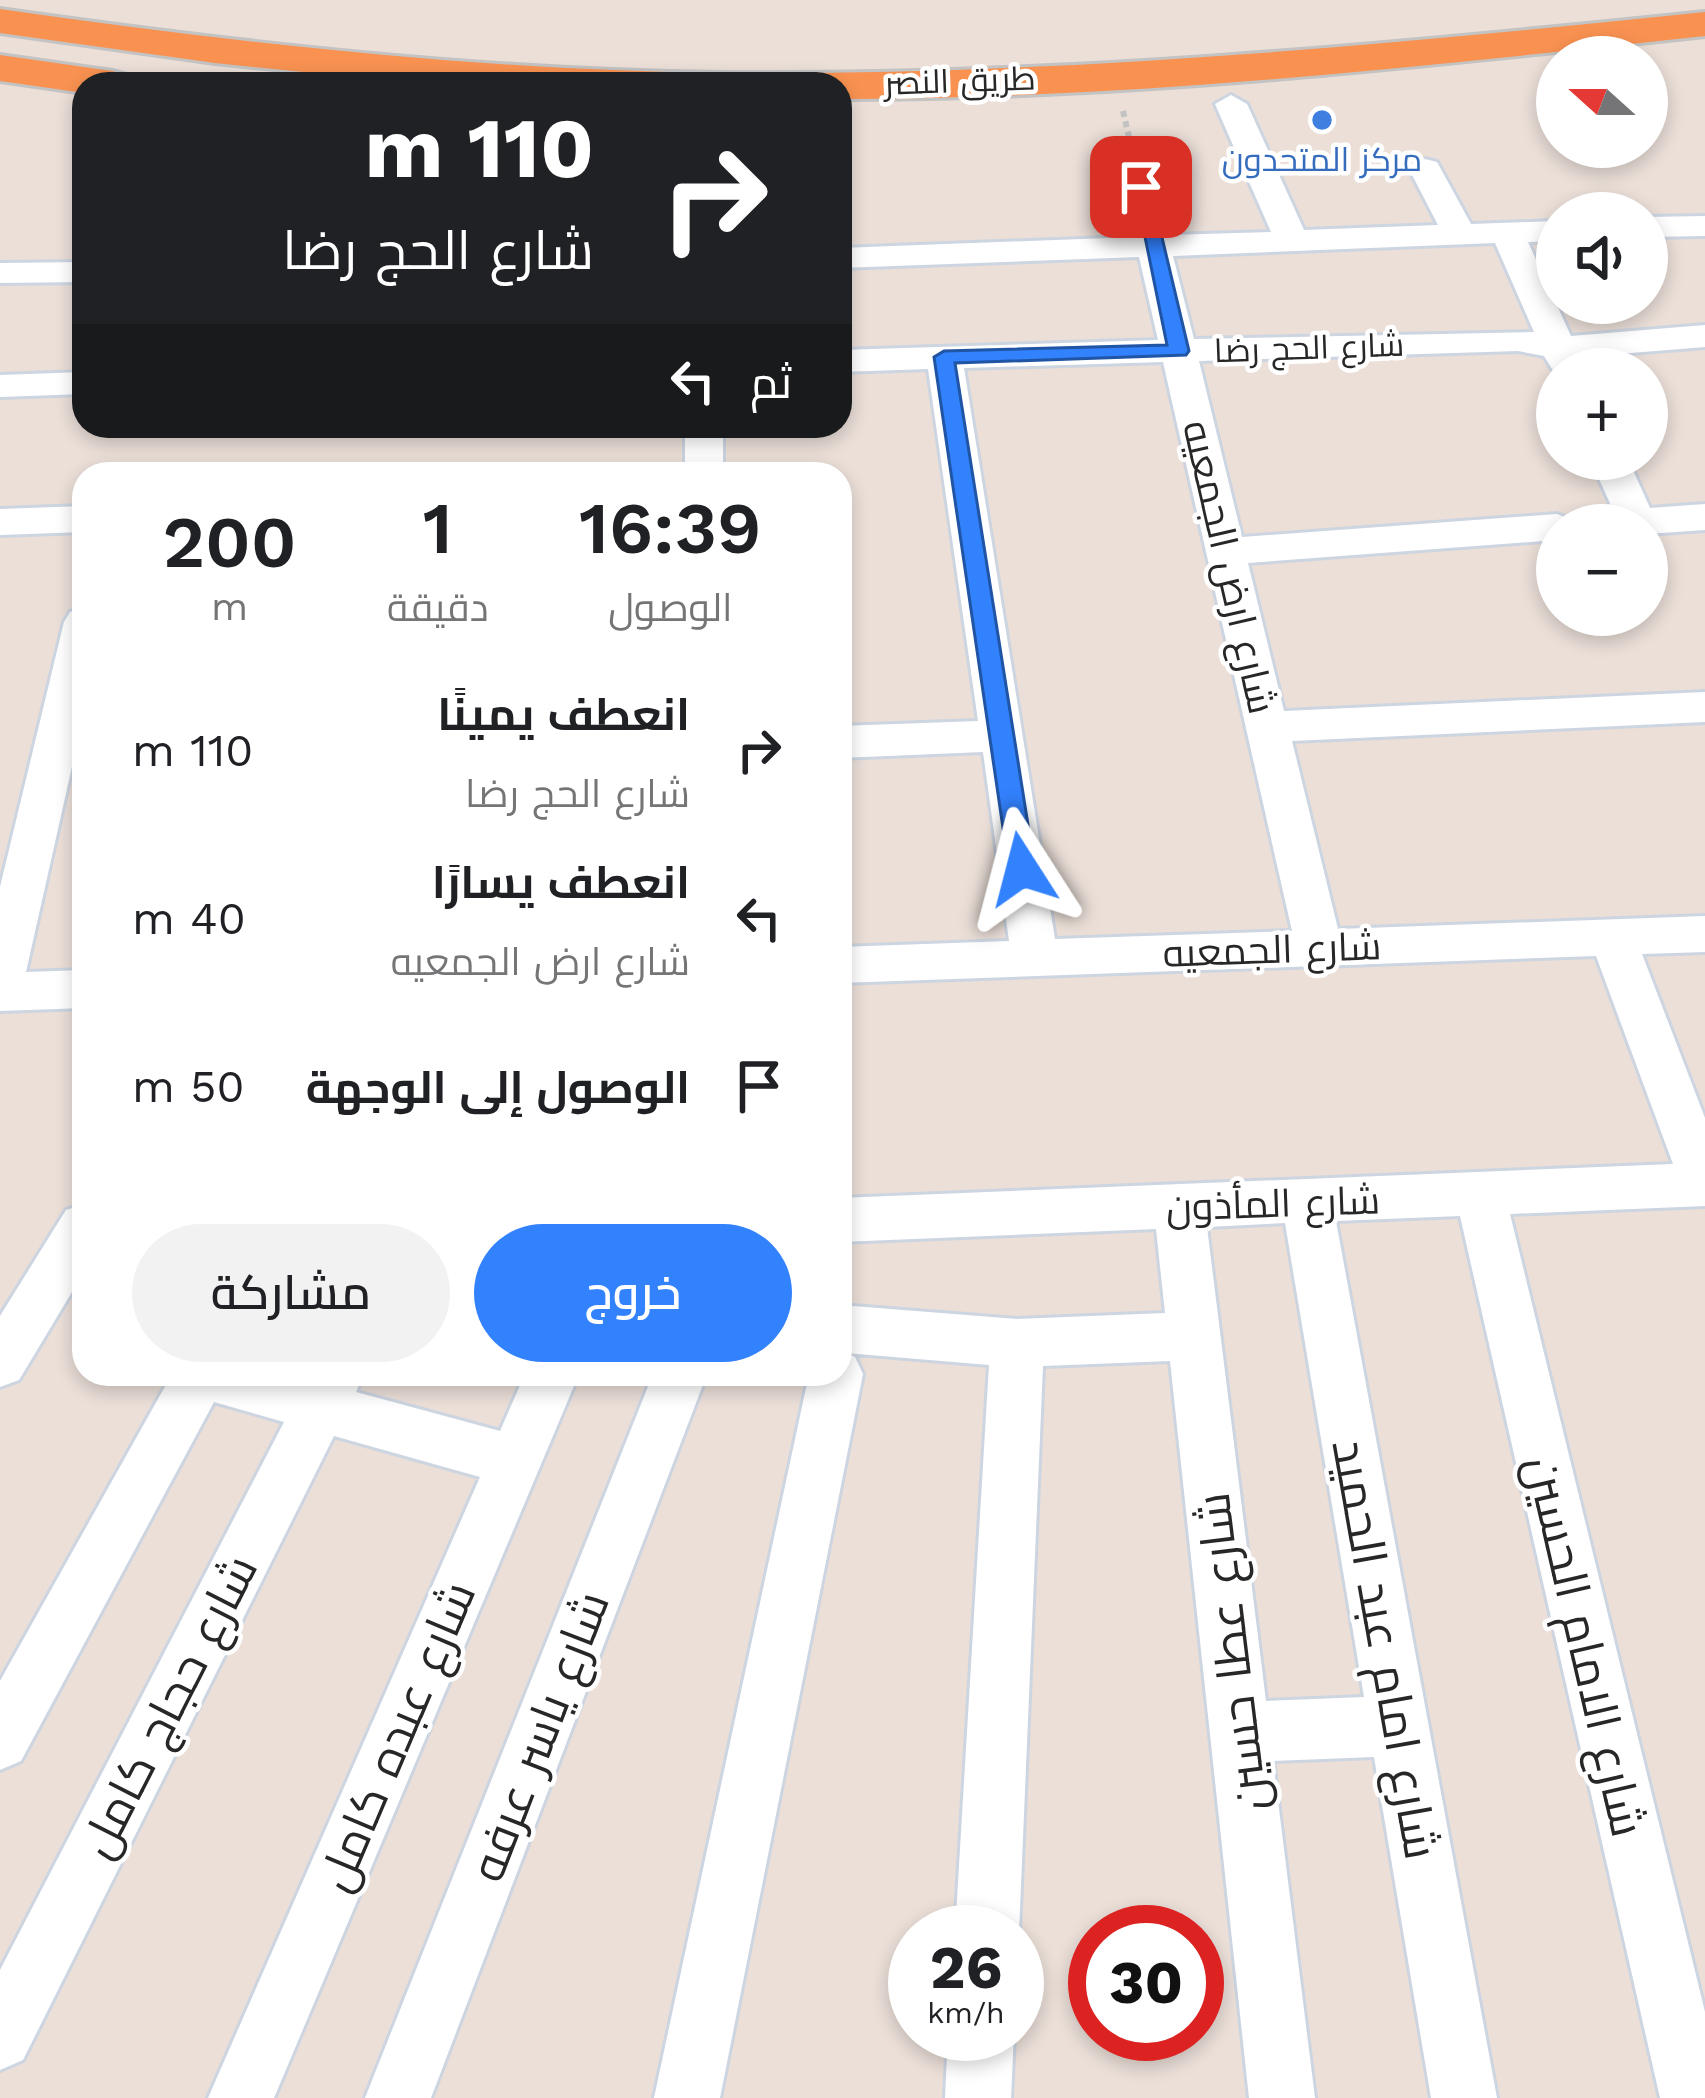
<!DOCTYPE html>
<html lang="ar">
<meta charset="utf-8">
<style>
:root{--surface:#fff;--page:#f2f2f2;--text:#202124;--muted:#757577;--accent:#3281fd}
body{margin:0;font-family:"Work Sans",Cairo,sans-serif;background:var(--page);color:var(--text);direction:rtl;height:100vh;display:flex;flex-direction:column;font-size:45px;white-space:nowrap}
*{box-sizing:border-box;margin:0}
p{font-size:39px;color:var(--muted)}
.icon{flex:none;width:66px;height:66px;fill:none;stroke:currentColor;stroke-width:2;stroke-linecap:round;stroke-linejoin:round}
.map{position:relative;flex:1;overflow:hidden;direction:ltr}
.sheet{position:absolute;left:72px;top:462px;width:780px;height:924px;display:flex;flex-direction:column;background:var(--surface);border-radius:36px;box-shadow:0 6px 18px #0003;direction:rtl}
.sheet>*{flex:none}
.guide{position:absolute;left:72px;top:72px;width:780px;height:366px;border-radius:36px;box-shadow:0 6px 18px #0003;direction:rtl;background:#202124;color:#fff;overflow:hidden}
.needle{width:78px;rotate:291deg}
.controls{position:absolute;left:1536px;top:36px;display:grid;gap:24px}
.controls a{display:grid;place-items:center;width:132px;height:132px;border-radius:50%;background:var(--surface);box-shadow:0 6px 18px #0003;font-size:60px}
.speed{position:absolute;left:888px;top:1905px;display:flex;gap:24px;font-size:60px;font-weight:700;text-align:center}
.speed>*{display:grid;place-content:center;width:156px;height:156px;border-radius:50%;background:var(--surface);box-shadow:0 6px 18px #0003;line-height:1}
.speed small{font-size:30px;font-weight:400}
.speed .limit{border:18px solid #d22;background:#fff;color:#111}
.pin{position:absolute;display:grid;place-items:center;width:102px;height:102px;color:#fff;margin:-51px;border-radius:24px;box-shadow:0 6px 18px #0006}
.me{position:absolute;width:132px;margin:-66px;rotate:351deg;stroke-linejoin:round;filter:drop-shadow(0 0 9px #0008)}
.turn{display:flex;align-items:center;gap:42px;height:252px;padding:0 60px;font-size:54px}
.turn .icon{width:156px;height:156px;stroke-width:2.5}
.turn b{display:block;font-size:84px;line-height:102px}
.then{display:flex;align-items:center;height:114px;padding:0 60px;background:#0003;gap:24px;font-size:45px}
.eta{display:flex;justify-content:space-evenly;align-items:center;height:204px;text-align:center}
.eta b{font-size:72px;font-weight:600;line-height:84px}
.primary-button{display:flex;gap:24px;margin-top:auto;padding:24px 60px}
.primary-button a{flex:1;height:138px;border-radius:72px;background:var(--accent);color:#fff;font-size:48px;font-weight:600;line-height:138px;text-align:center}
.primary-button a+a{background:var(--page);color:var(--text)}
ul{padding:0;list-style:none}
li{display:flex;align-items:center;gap:36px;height:168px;padding:0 60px}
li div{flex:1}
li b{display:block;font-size:45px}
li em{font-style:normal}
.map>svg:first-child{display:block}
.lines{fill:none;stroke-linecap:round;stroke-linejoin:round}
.minor-casing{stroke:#cdd5e1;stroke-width:6}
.trunk-casing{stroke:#c3c3c3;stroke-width:6}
.path{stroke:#c3c3c3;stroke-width:6;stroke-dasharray:6 4.5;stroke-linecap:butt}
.minor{fill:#fff;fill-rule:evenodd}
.trunk{fill:#f99251;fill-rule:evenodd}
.route{fill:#3281fd;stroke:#2054a4;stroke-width:3}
.shop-dot{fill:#3f7fe0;stroke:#fff;stroke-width:4.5}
.labels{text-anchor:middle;stroke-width:9;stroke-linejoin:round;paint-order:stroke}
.far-street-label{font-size:33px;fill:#272727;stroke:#fff}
.far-shop-label{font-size:33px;fill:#366cbe;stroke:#fff}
.street-label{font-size:39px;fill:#272727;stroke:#fff}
.near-street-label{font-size:48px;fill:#272727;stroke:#fff}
</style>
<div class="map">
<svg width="1705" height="2098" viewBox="0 0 1705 2098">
<rect width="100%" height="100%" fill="#ebdfd8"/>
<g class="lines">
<defs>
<path id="minor" d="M1231,95L1247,104L1304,230L1438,225L1409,169L1425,159L1437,162L1471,224L1557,221V241L1528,242L1571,336L1705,325V347L1581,357L1586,369H1557V377L1544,356L1518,351L1199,361L1242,537L1557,514L1572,520L1589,512L1613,510L1590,459H1628L1650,508L1705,504V530L1647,534V525H1557V540L1248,563L1284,711L1705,692V722L1292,741L1338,929L1705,916V952L1642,954L1705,1118V1206L1510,1214L1705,2012V2098H1660L1460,1216L1336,1221L1497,2098H1431L1374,1757L1273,1761L1315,2098H1249L1170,1361L1043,1366L1019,1932L1017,1936V1932H955L989,1365L846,1353L855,1357L863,1374L720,2098H654L809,1374H840V1305L1017,1319L1165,1313L1156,1229L840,1242V1198L1673,1164L1596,956L840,983V947L1009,941L983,752L840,758V726L978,721L928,369L840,372V350L1158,340L1139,257L840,268V248L1135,237L1123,187L1140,177L1157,187L1168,235L1271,232L1215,104ZM1495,243L1534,332L1194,339L1173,256ZM1163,362L1292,931L1055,939L964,368ZM1285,1223L1364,1697L1266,1701L1207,1227Z
M1705,216V236L1647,237V217Z
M84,262V282L0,283V263Z
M84,372V394L0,397V375Z
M685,426H723V474H685Z
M84,506V532L0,535V509Z
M84,608V713L26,972L84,970V1008L0,1011V887L64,622L70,612Z
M84,1204V1272L19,1380L0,1387V1316L66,1210Z
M172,1374H292L307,1378L309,1374H364L356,1392L500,1431L525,1374H579L274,2098H208L480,1477L334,1436L23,2060L0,2070V1970L284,1422L214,1402L21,1761L0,1770V1681Z
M653,1374H707L431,2098H365Z
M948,2034H1014L1011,2098H945Z"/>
<path id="trunk" d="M0,9C239,43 479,70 721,73C1050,76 1378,46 1705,12V36C1418,67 1129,99 840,99V84H423L215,63L0,33Z
M0,55L112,71L127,75L133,84H84V93L0,81Z"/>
</defs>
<use href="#minor" class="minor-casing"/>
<use href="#trunk" class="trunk-casing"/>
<path class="path" d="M1123,111L1133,155"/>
<use href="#minor" class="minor"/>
<use href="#trunk" class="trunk"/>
</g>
<path class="route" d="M1134,183L1150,187L1189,351L1186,355L955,363L1035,869L1022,879L1009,869L934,357L944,351L1167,345Z"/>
<circle class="shop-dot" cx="1322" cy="120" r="12"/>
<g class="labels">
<g class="far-street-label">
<text transform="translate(960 80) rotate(-2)" y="12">طريق النصر</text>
<text transform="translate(1309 347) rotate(-2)" y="12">شارع الحج رضا</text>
</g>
<g class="far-shop-label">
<text x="1322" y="171">مركز المتحدون</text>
</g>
<g class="street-label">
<text transform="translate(1230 567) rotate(77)" y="14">شارع ارض الجمعيه</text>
<text transform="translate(1272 949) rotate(-2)" y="14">شارع الجمعيه</text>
<text transform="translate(1273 1203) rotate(-2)" y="14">شارع المأذون</text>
</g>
<g class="near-street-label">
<text transform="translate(1586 1646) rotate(77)" y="17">شارع الامام الحسين</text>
<text transform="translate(1386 1649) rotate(80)" y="17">شارع امام عبد الحميد</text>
<text transform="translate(1231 1652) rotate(-97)" y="17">شارع عطا حسين</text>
<text transform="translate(168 1706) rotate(-63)" y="17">شارع حجاج كامل</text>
<text transform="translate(396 1736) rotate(-67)" y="17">شارع عبده كامل</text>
<text transform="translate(539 1736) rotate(-69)" y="17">شارع ياسر عرفه</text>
</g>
</g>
</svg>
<div class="controls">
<a><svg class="needle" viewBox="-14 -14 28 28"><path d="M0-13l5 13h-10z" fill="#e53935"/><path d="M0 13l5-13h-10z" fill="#757577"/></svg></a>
<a><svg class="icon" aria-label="sound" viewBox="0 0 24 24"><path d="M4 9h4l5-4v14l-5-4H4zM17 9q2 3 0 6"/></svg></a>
<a>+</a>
<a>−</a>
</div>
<div class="speed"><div>26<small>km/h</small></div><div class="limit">30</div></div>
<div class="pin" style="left:1141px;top:187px;background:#d93025"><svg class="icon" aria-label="arrive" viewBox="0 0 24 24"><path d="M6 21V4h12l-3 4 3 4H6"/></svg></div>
<svg class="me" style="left:1022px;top:869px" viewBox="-20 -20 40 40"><path d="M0-17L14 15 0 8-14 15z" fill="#3281fd" stroke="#fff" stroke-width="4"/></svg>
<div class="guide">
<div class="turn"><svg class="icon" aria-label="right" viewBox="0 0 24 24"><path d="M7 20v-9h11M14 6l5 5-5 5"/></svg><div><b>110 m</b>شارع الحج رضا</div></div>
<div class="then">ثم<svg class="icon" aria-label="left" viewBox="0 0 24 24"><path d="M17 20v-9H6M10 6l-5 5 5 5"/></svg></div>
</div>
<section class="sheet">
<div class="eta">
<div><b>16:39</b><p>الوصول</p></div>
<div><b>1</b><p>دقيقة</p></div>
<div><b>200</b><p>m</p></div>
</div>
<ul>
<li><svg class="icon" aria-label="right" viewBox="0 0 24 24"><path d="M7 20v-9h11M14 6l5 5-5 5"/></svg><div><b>انعطف يمينًا</b><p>شارع الحج رضا</p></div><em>110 m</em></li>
<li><svg class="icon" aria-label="left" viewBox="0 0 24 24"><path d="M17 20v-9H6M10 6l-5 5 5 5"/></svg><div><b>انعطف يسارًا</b><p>شارع ارض الجمعيه</p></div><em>40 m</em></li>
<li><svg class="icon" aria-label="arrive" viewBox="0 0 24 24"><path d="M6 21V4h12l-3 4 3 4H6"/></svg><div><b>الوصول إلى الوجهة</b></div><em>50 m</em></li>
</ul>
<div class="primary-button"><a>خروج</a><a>مشاركة</a></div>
</section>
</div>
